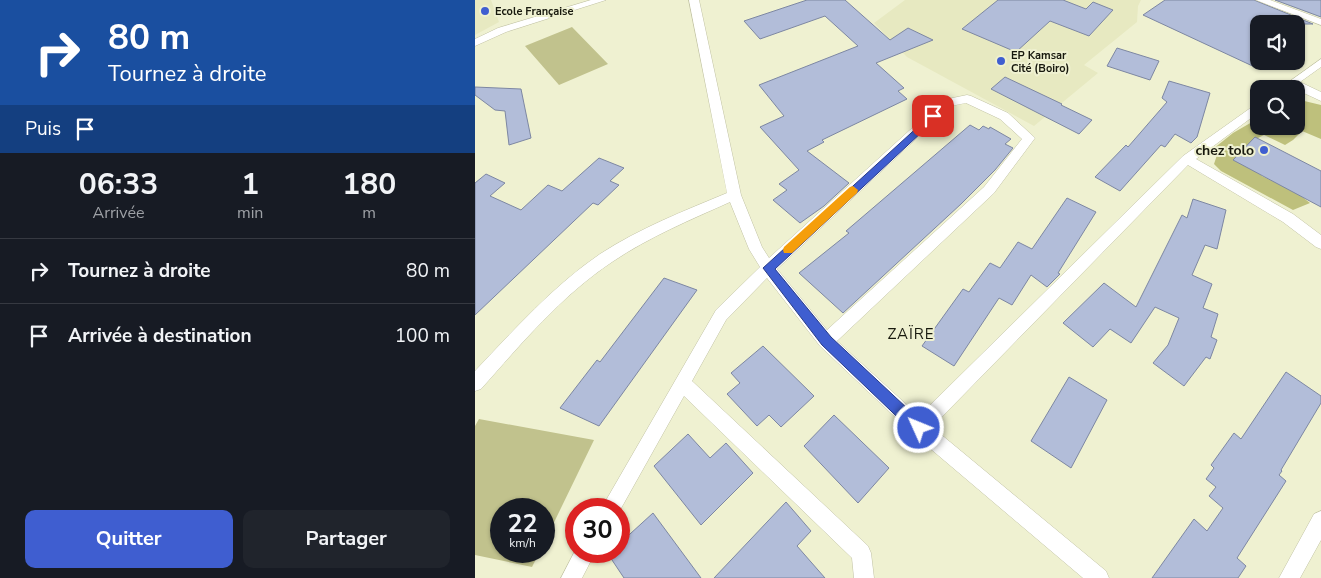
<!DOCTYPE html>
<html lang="fr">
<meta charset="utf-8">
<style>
:root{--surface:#171b24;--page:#20242c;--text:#f1f3f6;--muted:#9ea1a6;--line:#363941;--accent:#3f5ed0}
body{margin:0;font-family:"Nunito Sans",sans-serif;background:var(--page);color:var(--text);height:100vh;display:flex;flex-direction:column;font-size:19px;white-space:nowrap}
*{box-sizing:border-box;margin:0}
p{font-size:16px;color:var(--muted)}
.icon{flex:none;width:28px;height:28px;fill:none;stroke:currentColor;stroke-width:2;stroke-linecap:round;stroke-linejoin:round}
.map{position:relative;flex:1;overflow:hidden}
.panel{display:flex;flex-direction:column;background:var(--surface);width:475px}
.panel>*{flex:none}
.banner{background:#1a4fa0;color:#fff;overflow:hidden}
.controls{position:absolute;left:775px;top:15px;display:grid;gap:10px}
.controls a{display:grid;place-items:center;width:55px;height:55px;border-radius:10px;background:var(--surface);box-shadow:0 1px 4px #0004;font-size:25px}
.speed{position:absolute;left:15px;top:498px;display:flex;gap:10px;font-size:25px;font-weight:700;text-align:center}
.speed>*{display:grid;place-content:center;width:65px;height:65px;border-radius:50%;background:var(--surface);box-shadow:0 1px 4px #0004;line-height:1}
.speed small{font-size:12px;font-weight:400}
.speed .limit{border:8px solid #d22;background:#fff;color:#111}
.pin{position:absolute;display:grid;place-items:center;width:42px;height:42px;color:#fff;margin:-21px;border-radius:10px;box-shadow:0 2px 8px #0006}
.me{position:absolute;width:55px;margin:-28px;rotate:314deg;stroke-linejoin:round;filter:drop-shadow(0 0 4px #0008)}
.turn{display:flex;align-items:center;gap:18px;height:105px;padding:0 25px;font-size:22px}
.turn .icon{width:65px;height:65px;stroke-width:2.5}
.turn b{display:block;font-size:35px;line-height:42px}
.then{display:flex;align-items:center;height:48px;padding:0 25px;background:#0003;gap:10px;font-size:19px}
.eta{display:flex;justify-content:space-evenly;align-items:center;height:85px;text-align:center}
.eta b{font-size:30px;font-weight:700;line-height:35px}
.action{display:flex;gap:10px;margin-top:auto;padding:10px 25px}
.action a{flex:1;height:58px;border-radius:10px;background:var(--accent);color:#fff;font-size:20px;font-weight:700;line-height:58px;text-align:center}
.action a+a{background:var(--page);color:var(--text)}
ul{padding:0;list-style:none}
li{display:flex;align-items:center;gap:15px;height:65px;padding:0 25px;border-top:1px solid var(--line)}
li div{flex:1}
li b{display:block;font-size:19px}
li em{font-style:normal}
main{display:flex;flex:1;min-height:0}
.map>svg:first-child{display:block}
.built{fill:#e7e9c1}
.green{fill:#c1c28d}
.forest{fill:#bec07c}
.building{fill:#b2bdd9;stroke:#7d87a2}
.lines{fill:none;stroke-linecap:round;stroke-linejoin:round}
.street-casing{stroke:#c1c2a4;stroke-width:1}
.street{fill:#fff;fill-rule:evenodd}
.route{fill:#3f5ed0;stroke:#293d87}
.slow{fill:#f59e0b}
.poi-dot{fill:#3f5ed0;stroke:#eff1d1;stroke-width:2}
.labels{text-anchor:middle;stroke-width:4;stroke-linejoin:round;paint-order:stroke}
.far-poi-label{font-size:11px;font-weight:bold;fill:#18190e;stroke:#eff1d1;text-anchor:start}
.poi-label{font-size:14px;font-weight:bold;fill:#18190e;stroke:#eff1d1;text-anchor:end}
.neighbourhood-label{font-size:15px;letter-spacing:1px;fill:#18190e;stroke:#eff1d1}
</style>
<main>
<section class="panel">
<div class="banner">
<div class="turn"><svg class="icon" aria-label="right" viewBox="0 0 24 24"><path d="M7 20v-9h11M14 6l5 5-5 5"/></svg><div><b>80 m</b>Tournez à droite</div></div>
<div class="then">Puis<svg class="icon" aria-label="arrive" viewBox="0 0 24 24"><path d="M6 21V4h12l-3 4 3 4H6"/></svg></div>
</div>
<div class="eta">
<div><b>06:33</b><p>Arrivée</p></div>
<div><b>1</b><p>min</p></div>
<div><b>180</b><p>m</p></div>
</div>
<ul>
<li><svg class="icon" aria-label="right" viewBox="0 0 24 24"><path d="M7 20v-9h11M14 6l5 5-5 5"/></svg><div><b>Tournez à droite</b></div><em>80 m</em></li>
<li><svg class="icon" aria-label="arrive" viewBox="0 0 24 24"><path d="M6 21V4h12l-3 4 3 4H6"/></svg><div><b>Arrivée à destination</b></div><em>100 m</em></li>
</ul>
<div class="action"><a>Quitter</a><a>Partager</a></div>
</section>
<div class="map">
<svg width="846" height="578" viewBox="0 0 846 578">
<rect width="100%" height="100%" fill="#eff1d1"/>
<path class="built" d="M0,0H16L24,22L0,35Z
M430,0H666L663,6L662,22L609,65L623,73L559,126L432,57L399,23Z"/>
<path class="green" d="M97,27L133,64L84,85L50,46Z
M4,419L119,440L69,543V509H26V551H65L57,567L0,555V426Z"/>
<path class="forest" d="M821,99L846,105V139L827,131L818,140L810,145L789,135L781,139L776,163L787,176L821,192L835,203L818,210L746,171L739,164L742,155L738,149L758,133L784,118V126H821Z"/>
<path class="building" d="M332,0H370L415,40L433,28L458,40L401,63L429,88L423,91L432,99L347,140L349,142L332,151L374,183L349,206L325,223L298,200L312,190L304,184L324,170L285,127L309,116L284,85L383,46L350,16L285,39L269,21Z
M523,0H588L611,9L618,2L638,10L614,36L575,21L541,52L487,29Z
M690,0H779L838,24H784V69L668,15Z
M800,0H846V17Z
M642,48L684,61L675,80L632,66Z
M530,77L587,104L586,105L617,120L604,134L516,89Z
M694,81L735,93L722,137L716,143L700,134L690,147L686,145L645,191L620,177L651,145L653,147L692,102L687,98Z
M0,87L46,89L56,138L34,145L30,111L20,110L0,95Z
M495,125L504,130L508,126L514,129L515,127L536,139L530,144L538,148L520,170L486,204L368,313L324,273L374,233L371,231Z
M780,137L846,171V207L758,160Z
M124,158L149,168L135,181L144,185L123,205L118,203L0,315V183L11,174L30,183L15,196L46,210L73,185L87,191Z
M592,198L621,212L583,273L585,274L572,287L556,275L537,305L524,298L479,366L447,346L488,289L494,292L515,263L525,268L543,242L557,249Z
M718,199L751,210L742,249L730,245L717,275L737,284L728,308L743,314L736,337L742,340L735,359L731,357L709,386L678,363L693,345L704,318L680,307L656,343L635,329L618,347L588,323L629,283L661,307L707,215L712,218Z
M189,278L222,290L124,426L85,408L122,360L125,362Z
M288,346L339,396L306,427L294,415L282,426L252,394L265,383L256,373Z
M811,372L846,396V403L806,470L807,471L804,475L811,481L762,558L771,566L763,578H677L719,519L732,531L748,508L734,496L741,487L731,479L739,468L736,465L759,433L766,439Z
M594,377L632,400L596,468L556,441Z
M359,415L414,468L383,503L329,446Z
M213,434L235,458L251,443L278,473L226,525L179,466Z
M311,502L336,531L322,546L350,578H239Z
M178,513L226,578H149L133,554L136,551H144V544Z"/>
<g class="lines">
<defs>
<path id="street" d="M116,0H131L31,32L0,46V39L23,28Z
M214,0H224L266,195L287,247L294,258L468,100L492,95L496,96L533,113L560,138L519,193L362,341L444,416L708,156L784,102V112L721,159L818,214L846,235V249L841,247L808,222L713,165L457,427L631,571L634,578H608L438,434L345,346L292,278L251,320L217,381L393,546L396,553L399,578H379L377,558L209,396L144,512V509H126L241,310L285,267L274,249L255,202C215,220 174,237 137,262C86,296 46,344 6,389L0,391V371C39,330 78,286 125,254C165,228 209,211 252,193ZM491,103L525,119L547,139L509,187L352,330L302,269L476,106Z
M781,0H795L846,19V25Z
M846,59V67L825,82L846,92V101L818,88L804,89Z
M846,511V540L825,578H804L839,514Z
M101,549V551H121L107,578H86Z"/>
</defs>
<use href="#street" class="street-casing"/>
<use href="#street" class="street"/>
</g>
<path class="route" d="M458,113L463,116L462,118L300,269L356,337L449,424L451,428L449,433L444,435L439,433L347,345L288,268Z"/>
<path class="slow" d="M378,186L383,190L382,193L317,253H309L308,250L309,247L375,187Z"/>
<g class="poi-dot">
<circle cx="10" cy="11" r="5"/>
<circle cx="526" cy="61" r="5"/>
<circle cx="789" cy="150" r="5"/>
</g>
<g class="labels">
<g class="far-poi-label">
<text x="20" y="15">Ecole Française</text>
<text x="536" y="59">EP Kamsar<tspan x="536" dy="13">Cité (Boiro)</tspan></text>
</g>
<g class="poi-label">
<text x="779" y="155">chez tolo</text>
</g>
<g class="neighbourhood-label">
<text x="436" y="339">ZAÏRE</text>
</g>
</g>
</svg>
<div class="controls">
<a><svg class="icon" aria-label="sound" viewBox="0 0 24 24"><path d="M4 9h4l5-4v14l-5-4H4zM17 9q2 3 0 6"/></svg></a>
<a><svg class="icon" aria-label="search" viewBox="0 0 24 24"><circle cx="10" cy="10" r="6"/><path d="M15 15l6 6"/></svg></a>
</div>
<div class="speed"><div>22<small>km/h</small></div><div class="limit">30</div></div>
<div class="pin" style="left:458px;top:116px;background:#d93025"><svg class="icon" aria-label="arrive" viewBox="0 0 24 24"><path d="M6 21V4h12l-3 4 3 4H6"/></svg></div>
<svg class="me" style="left:444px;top:428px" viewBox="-20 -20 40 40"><circle r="17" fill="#3f5ed0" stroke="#fff" stroke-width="3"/><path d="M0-11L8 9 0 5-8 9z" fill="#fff"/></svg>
</div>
</main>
